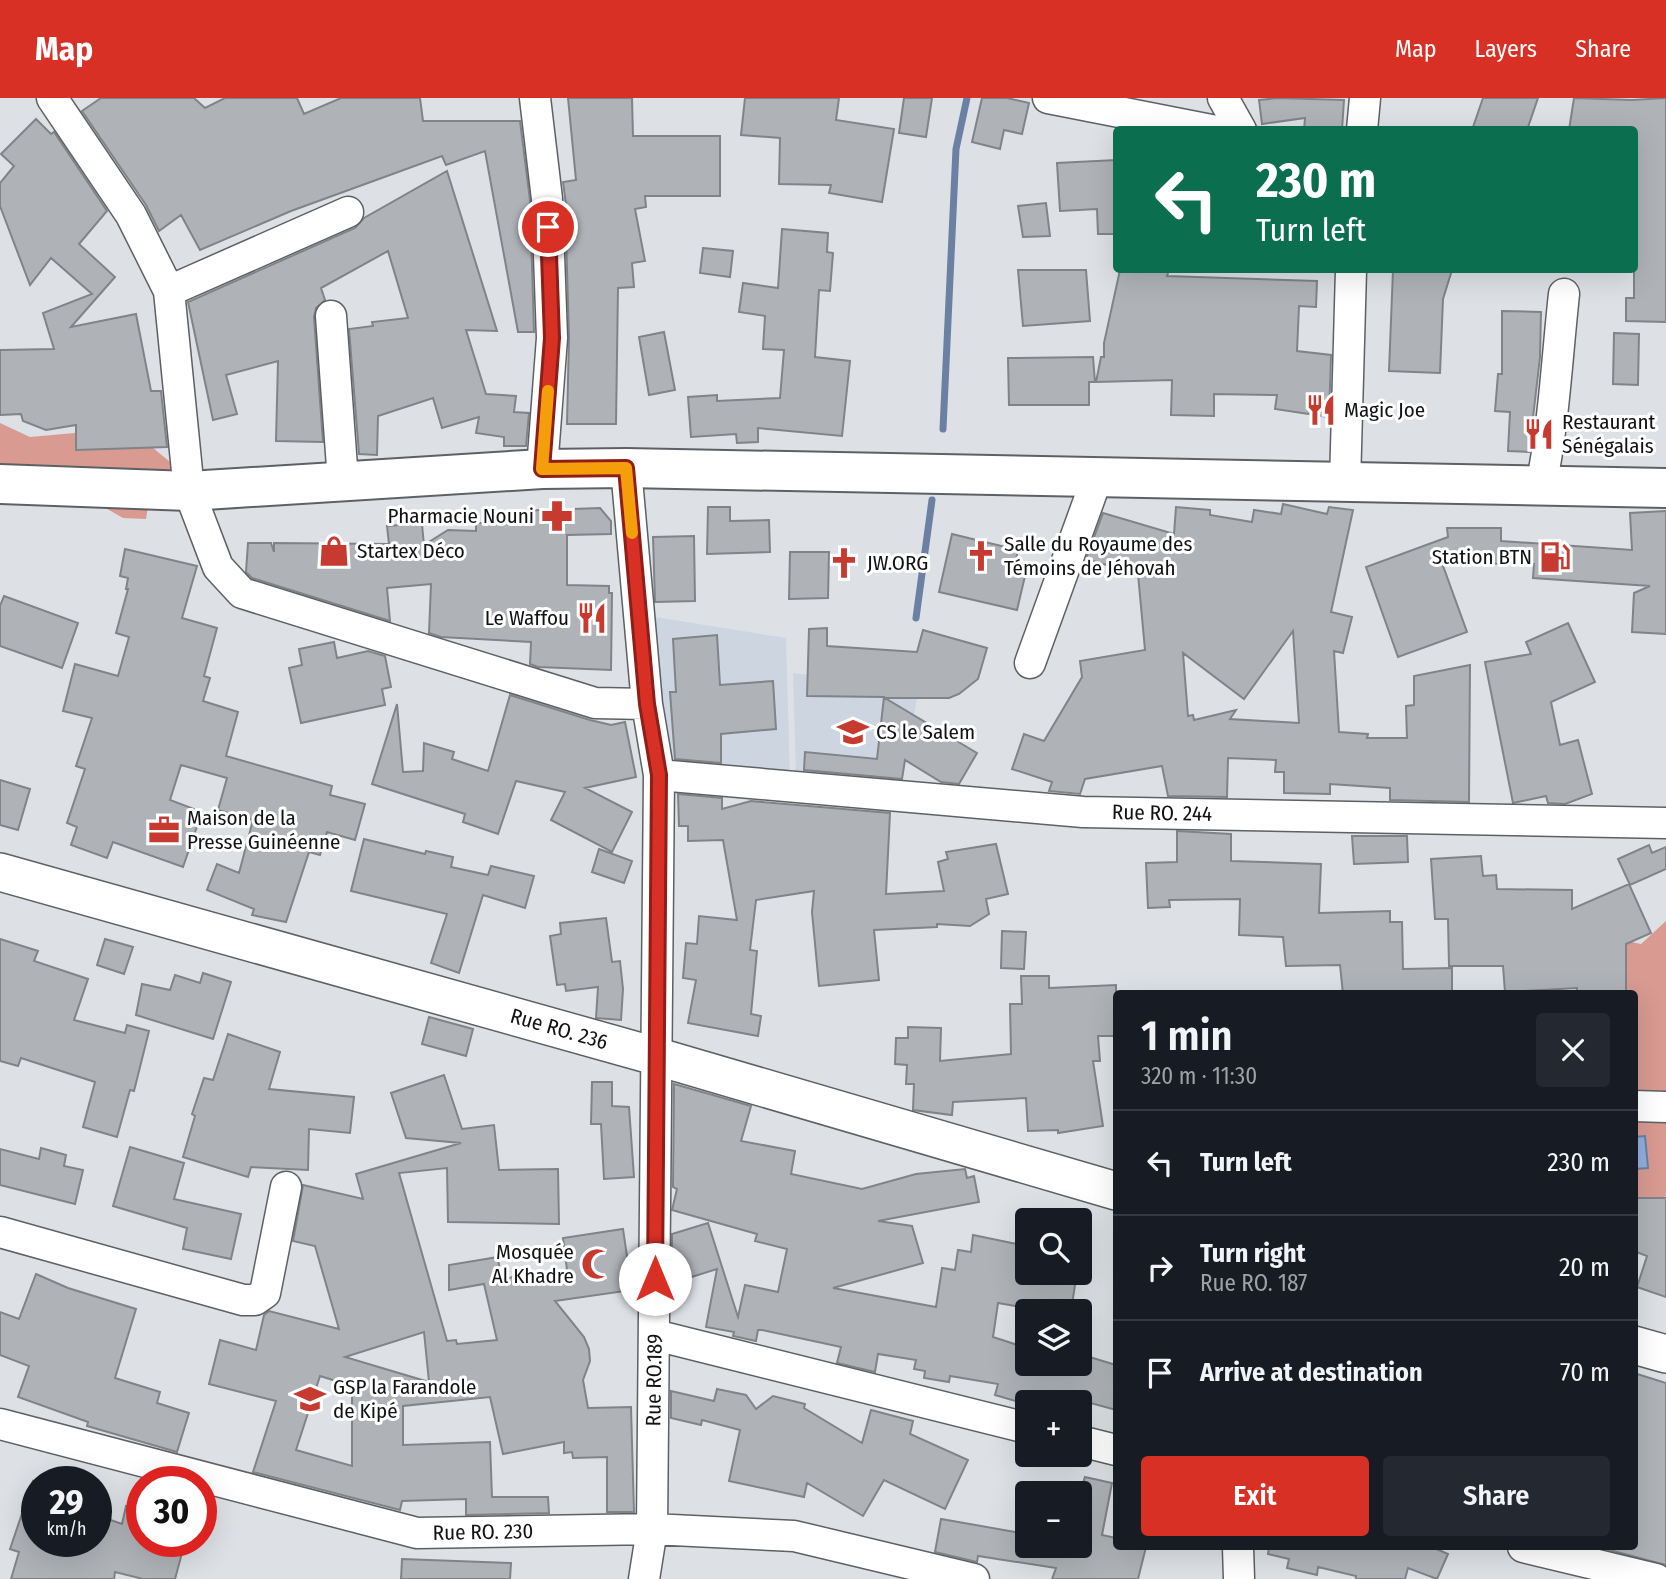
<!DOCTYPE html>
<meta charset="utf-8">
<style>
:root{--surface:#171b24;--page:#242831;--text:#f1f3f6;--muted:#9ea1a6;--line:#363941;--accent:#d93025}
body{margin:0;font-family:"Fira Sans Condensed",sans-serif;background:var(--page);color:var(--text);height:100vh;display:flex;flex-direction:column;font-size:26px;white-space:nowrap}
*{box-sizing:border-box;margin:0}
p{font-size:23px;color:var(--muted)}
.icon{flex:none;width:38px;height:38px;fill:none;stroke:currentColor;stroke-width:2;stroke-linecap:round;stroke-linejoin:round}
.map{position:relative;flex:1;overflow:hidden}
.details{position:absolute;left:1113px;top:892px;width:525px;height:560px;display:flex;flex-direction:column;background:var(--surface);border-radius:7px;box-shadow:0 7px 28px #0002}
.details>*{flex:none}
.hud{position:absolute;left:1113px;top:28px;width:525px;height:147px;border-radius:7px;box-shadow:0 7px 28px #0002;background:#0b6e4f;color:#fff;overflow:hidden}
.buttons{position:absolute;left:1015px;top:1110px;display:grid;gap:14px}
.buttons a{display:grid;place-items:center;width:77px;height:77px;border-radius:7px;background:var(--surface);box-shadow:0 7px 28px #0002;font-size:35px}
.speed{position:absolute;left:21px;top:1368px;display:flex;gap:14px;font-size:35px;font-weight:700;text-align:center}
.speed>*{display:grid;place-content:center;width:91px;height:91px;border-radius:50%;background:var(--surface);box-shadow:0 7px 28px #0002;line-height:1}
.speed small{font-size:18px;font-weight:400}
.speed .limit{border:10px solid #d22;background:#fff;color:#111}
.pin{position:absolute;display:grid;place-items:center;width:60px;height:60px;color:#fff;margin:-30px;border:4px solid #fff;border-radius:50%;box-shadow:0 2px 7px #0007}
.me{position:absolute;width:77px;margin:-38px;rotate:0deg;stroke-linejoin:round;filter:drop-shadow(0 0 5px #0008)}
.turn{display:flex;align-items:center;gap:24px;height:147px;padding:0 28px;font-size:32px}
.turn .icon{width:91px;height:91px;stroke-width:2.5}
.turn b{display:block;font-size:49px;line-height:60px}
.round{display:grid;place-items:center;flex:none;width:74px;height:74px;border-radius:7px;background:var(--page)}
.head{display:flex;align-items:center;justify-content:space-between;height:119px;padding:0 28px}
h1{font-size:42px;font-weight:600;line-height:52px}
.button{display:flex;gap:14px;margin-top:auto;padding:14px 28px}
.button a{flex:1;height:80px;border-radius:7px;background:var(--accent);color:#fff;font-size:28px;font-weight:600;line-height:80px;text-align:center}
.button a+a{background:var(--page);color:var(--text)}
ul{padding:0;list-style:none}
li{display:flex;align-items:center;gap:21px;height:105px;padding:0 28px;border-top:2px solid var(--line)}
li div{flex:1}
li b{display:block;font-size:26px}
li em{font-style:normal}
header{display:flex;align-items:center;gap:42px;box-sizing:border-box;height:98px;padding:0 35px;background:var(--accent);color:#fff}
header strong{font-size:33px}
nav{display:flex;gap:38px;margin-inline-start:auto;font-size:24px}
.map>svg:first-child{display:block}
.built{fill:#cdd5e1}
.forest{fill:#d89a91}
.water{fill:#91afdf;stroke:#6b80a2;stroke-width:2}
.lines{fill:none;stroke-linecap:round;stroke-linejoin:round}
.stream{stroke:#6b80a2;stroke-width:7}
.building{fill:#afb3b8;stroke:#808388;stroke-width:2;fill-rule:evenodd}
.minor-casing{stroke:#5d6064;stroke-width:33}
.tertiary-casing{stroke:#5d6064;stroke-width:40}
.primary-casing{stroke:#5d6064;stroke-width:42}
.minor{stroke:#fff;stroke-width:30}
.tertiary{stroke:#fff;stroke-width:37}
.primary{stroke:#fff;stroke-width:38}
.route-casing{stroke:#8d1f18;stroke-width:18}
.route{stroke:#d93025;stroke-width:12}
.slow{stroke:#f59e0b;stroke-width:12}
.labels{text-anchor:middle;stroke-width:6;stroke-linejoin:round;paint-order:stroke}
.poi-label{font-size:21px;fill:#111214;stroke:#fff;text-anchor:start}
.street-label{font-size:21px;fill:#111214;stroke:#fff}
</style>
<header>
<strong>Map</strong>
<nav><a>Map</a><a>Layers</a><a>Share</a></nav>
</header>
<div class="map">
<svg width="1666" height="1481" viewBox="0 0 1666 1481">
<rect width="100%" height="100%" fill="#dde1e6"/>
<path class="built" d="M649,518L786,540L790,681L662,671Z
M793,575L919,590L902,684L796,678Z"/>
<path class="forest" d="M0,325L30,339L108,332L135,335L181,373L149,402L146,421L123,420L95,404L0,379Z
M1666,823V1098L1652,1108L1635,1168L1634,896H1615L1608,839L1641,846Z"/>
<path class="water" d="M1645,1038L1648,1070L1635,1071V1039Z"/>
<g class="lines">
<path class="stream" d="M943,331L956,51L967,0
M916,520L932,402"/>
</g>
<path class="building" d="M101,0H194L205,10L225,0H297L304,16L341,0H420L423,23H520L530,102L534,234H518L485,53L446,67L442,58L291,113L200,152L181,117L159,133L146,107L82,13Z
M568,0H632L633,38H720V98H645L646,109L635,111L645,163L632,165L634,189L618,190L616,326H567L569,239L566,137L570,136L563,84L576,82Z
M745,0H839L836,22L894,31L882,104L829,95L831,87L779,86L780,40L741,37Z
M904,0H932L926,39L899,35Z
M982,0H1007L1029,5L1022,36L1004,32L1000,51L972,44Z
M1278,0L1344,2L1342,32H1304L1305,20L1262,26L1259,2Z
M1483,0H1538L1527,32H1472Z
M1574,0L1632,2L1666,0V224L1626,223V200H1634V32H1569Z
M36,21L51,36L54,34L107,113L79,146L115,179L71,229L136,216L151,293H161L167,349L76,352V327L46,332L23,323L21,316L0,317V252L54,251L43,215L92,196L51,160L30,187L0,108V85L14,68L1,56Z
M1116,62V136H1098L1097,111L1060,113L1057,65Z
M447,73L497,233L466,232L486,296L516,298L514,314L529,315L526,348H504V339L476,335L479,319L442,330L433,300L378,318L377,357L359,356L349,231L373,228L372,224L408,220L388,153L321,190L325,202L316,210L314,219L323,344L276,343L278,263L226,277L237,316L213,322L188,204L355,130L364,120Z
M1046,105L1050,138L1023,139L1018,108Z
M782,131L828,135L827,154L833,155L830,193L819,192L815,259L850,263L842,338L758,330V344L737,345L736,336L691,339L688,299L717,297V303L780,300L784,252L763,251L765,218L739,214L743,185L778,190Z
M703,150L733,153L730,179L700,175Z
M1018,172H1086L1090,223L1023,228Z
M1120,172H1169L1167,178L1317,183L1316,209L1299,208L1297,253L1331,257L1329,319L1275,311L1277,297L1214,296V318L1171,317L1172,282L1096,284L1101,259H1104V245Z
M1393,172H1452L1443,201L1440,275L1389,273Z
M1502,213L1541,214L1540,259L1529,354L1508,353L1510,314L1495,313L1498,276H1502Z
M664,234L675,292L649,297L639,239Z
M1614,235L1639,236L1638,287L1613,286Z
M1093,259L1095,284H1089V307H1009L1008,260Z
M1283,406L1327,416L1329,409L1353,412L1331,514L1352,519L1343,555L1334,553L1339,634L1368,636L1367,640H1407L1406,608L1414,607V578L1470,567L1469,704L1390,702V690L1330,686V696L1284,695V674H1275L1276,662L1228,660L1227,699L1168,698L1162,668L1085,681L1080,696L1049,693L1052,684L1012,671L1024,636L1044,643L1082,579L1080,563L1145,552L1138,476L1086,461L1103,415L1174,436L1176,409L1210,412V417L1252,424L1254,412L1281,416ZM1293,533L1299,625L1230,621L1236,612L1194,622L1193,617L1188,618L1183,555L1244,601Z
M708,409H730V423L769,422L770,454L707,456Z
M600,410L611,423V436L567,437V487L609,488V495H612L611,572L538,569L530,566L531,544L441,539L429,535L431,486L387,490L390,523L252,480L246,474L248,445H271L274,454V445L389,446L387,428L399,427L398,418L421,416L424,447L448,432L476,433V425H498L497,418H518L517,413Z
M1666,413V536L1632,534L1634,495L1650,488L1533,480L1534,466L1442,465L1467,534L1398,559L1366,469L1448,439L1447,430H1501V443L1632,452L1630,415Z
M952,436L1018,452L1013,475L1025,478L1017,512L939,494Z
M694,438L695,503L655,504L653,439Z
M125,451L197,468L182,520L217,530L204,578L210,580L203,603L238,614L226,658L332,688L330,697L365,706L355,742L327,734L320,757L309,754L286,824L252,817L254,811L207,792L217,766L239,775L253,722L218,712L227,680L181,667L170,702L202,714L183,769L113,744L107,760L71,747L77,729L67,725L85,671L76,668L92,620L63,613L75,566L118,578L129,539L116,535L128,491H126L128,480L120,478Z
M790,454H829L828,500L789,501Z
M4,498L78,525L62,570L0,548V508Z
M1568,525L1595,584L1551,604L1560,647L1578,642L1592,696L1565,706L1548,705L1546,698L1513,705L1485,564L1531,556L1526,544Z
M827,530V548L917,554L923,532L987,550L978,581L959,596L949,600H885L977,655L959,686L941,684L905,662L902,681L804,672L805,654L877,661L884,599L807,598L809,531Z
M717,537L720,587L773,583L776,631L721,636V665L675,661L670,594H676L673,541Z
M334,544L337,560L368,553L385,558L391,589L382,591L385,607L301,625L289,570L302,567L299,551Z
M510,597L590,622L611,627L625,624L636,679L585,690L632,714L612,754L551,722L565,694L516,683L498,736L463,724L465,716L372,686L397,606L403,674L423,673L424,645L454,654L452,661L488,673Z
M0,682L30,691L18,732L0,727Z
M678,696L722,700V711L751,703L890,715L886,796L944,793L938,764L948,761L946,754L996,746L1008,796L986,801L989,816L970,828L937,826V829L874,832L879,882L819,888L812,814L814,793L756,802L750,852L757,853L751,916L761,918L758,938L688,925L696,882L683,880L686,845L697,846L699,818L737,822L723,742L688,743V728H679Z
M1177,733L1231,736V763L1321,766L1319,815L1390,813V824H1402L1403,871L1452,870V896H1343L1340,867L1286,868L1283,839L1239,837L1240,801L1169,802L1170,809L1148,810L1146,765L1177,764Z
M1352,738H1407L1408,764L1354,766Z
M364,741L425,756L426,753L453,759L451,769L488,777L491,768L534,778L525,810L483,797L459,875L431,865L447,816L351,793Z
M1649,747L1652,755L1666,749V771L1630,787L1618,761Z
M599,751L632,763L624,785L592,774Z
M1481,758L1483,778L1496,777L1497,791L1572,792V811L1629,786L1651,835L1626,846V896H1577V890L1505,894L1503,868H1449L1448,821H1435L1431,761Z
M606,820L612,864L620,863L623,891L621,922L596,920L598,889L566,893L565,886L557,887L550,838L561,836L560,825Z
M1002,833L1026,834L1024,871L1001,870Z
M0,841L38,853L34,863L88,881L74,922L125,935L127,927L149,933L134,993L130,992L117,1039L83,1029L95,984L21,960L18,968L0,963Z
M105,841L133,849L124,876L97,867Z
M203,875L231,884L213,941L136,917L142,886L170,892L175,877L200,885Z
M1021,878H1049V890L1116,887V938H1098L1100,963H1093L1103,1028L1058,1035V1032L1028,1033L1026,1000L953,1004L952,1017L913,1012L914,986H906L907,967L895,966L896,940H908V929L941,930L940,963L1011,956L1010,906H1022Z
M429,919L473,931L466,958L422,946Z
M228,936L280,954L269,991L354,999L350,1035L309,1031L308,1072L251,1069L248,1079L183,1059L195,1018L192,1016L204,980L213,982Z
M444,977L462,1031L494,1027L499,1072L558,1071L559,1126L448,1124L447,1070L399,1075L447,1243L456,1242L457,1246L497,1242L484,1186L449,1192V1167L498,1159L501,1182L517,1178L519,1184L567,1172L563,1140L623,1131L632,1192L555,1203L584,1239L589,1251L590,1263L583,1282L588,1310L631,1309L634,1414H607V1359L573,1360L572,1354L564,1355V1344L503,1356L490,1299L403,1308V1347L490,1344L492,1399H548L549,1415L466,1417V1401L402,1403L400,1412L253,1374L276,1303L209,1286L220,1242L256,1252L264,1217L269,1213L339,1231L315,1148L293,1143L303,1087L363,1101L356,1076L461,1045L406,1040L391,995ZM424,1234L429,1284L345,1259ZM320,1278L352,1288V1368L296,1352Z
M592,984H612V1008L629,1009L634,1079L604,1081L601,1026H591Z
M674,986L751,1008L741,1043L795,1053L791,1076L862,1091L916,1076L965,1071L967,1080L974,1078L979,1104L878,1123L912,1128L923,1165L833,1190L936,1209L942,1170L955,1172L958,1152L971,1154L973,1137L1027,1148V1174H1077L1071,1213H1044L998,1205L993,1239L1027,1250V1265H1080V1256L1116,1267V1312L1065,1298L1063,1304H1057L1025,1295L1022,1305L995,1297L998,1286L950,1278L949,1284L924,1280L925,1273L914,1271L916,1262L878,1256L875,1274L837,1265L841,1249L762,1232H758L756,1243L733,1238L734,1234L706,1229L717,1171L682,1182L680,1176L677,1177L672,1162V1136L708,1125L738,1219L745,1187L778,1194L787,1151L755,1143L757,1136L672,1112L677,1091L673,1089Z
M130,1049L184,1065L174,1101L241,1116L231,1161L183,1151L187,1130L113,1108Z
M41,1050L66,1057L64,1068L83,1072L75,1106L0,1087V1051L39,1061Z
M1637,1100H1666V1199L1637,1189L1647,1158L1634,1153Z
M36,1176L68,1190L136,1211L115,1280L160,1294L157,1305L189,1315L177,1354L87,1328L88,1324L18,1299L29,1268L0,1257V1214L19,1221Z
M1634,1275L1666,1285V1467L1598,1449H1634Z
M717,1291L746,1297L756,1311L773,1298L805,1306L804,1310L862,1345L871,1312L913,1323L910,1336L968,1362L945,1411L884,1382L863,1418L807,1385L804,1399L729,1383L740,1332L702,1322L701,1327L671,1320V1293L714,1303Z
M1085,1379L1112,1385L1102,1437L1116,1440V1449H1146L1138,1481H1052L1056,1470L978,1458L977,1464L935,1454L941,1421L1027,1436V1447H1080V1394Z
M33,1383L37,1384V1444H96V1417L122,1426L126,1408L142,1412V1444H185L175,1481H143L115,1474L114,1481H11L19,1454L10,1451Z
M1269,1449H1432L1448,1456L1437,1481L1408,1470L1405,1481H1356V1478L1318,1469L1317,1477L1287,1470L1289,1461L1268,1456Z
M402,1461L511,1465L510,1481H401Z"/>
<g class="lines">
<defs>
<path id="minor" d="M52,0L131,117L169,193L189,393L218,469L242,495L595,605L647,606
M535,0L547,101L552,240L542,371
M1048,0L1211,32
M1223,0L1241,32
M1362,32L1365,0
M169,193L348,114
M331,218L343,383
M626,370L647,606L659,677L652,1431L644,1481
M1345,385L1351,172
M1541,388C1554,325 1557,260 1564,196
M1030,565L1097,380
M659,677L1083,714L1666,725
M1634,1008L1666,1009
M0,1134L243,1202H255L265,1195L286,1089
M655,1237L1027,1330
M0,1326L417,1435L652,1431L794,1438L974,1481
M1080,1343L1116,1352
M1238,1449L1239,1481
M1523,1449L1656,1481"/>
<path id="tertiary" d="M0,774L655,958L1116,1093
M1634,1247L1666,1256"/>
<path id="primary" d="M0,386L189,393L542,371L626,370L1666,390"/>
</defs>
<use href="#minor" class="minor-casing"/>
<use href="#tertiary" class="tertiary-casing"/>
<use href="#primary" class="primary-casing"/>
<use href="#minor" class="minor"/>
<use href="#tertiary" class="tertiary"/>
<use href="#primary" class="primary"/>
</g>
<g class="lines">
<defs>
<path id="route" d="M548,129L552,240L542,371L626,370L647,606L659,677L655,1181"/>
</defs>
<use href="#route" class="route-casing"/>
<use href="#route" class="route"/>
<path class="slow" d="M548,293L542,371L626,370L632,435"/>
</g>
<defs>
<symbol id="restaurant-bare" viewBox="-9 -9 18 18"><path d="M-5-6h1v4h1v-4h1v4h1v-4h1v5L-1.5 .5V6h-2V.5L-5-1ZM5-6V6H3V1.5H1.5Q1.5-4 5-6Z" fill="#c73a2f" stroke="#fff" stroke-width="2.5" paint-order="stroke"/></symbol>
<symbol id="pharmacy-bare" viewBox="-9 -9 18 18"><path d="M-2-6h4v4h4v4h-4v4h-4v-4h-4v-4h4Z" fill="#c73a2f" stroke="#fff" stroke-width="2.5" paint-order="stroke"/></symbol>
<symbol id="shop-bare" viewBox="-9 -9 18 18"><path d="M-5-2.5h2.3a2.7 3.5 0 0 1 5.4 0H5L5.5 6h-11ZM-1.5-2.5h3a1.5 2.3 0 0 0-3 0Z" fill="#c73a2f" stroke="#fff" stroke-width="2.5" paint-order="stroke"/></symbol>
<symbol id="church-bare" viewBox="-9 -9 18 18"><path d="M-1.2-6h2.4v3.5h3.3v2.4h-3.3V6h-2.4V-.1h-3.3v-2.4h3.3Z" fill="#c73a2f" stroke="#fff" stroke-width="2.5" paint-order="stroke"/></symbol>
<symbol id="fuel-bare" viewBox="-9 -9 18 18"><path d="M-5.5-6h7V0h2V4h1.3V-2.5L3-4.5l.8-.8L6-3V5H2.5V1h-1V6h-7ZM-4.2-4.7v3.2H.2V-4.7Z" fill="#c73a2f" stroke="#fff" stroke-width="2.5" paint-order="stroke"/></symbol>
<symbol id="school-bare" viewBox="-9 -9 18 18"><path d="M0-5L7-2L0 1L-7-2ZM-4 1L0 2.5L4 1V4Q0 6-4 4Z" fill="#c73a2f" stroke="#fff" stroke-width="2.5" paint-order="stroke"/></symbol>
<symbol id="office-bare" viewBox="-9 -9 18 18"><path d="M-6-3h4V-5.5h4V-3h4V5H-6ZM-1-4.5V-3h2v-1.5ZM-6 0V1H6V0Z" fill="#c73a2f" stroke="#fff" stroke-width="2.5" paint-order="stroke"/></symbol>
<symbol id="mosque-bare" viewBox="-9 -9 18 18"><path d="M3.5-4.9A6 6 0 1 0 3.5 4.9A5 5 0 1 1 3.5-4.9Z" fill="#c73a2f" stroke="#fff" stroke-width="2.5" paint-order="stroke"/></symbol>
</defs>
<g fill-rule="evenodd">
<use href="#restaurant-bare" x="1299" y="290" width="44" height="44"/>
<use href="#restaurant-bare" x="1517" y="314" width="44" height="44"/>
<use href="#pharmacy-bare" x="535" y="396" width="44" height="44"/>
<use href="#shop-bare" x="312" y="431" width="44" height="44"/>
<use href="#church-bare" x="959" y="436" width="44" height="44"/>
<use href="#fuel-bare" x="1533" y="437" width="44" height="44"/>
<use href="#church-bare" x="822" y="443" width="44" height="44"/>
<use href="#restaurant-bare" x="570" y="498" width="44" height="44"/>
<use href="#school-bare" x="831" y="612" width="44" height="44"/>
<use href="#office-bare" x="142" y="710" width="44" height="44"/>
<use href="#mosque-bare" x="575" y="1144" width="44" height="44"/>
<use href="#school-bare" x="288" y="1279" width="44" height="44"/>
</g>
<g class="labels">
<g class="poi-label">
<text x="1344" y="319">Magic Joe</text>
<text x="1562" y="331">Restaurant<tspan x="1562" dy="24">Sénégalais</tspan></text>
<text x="534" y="425" text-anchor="end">Pharmacie Nouni</text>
<text x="1004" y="453">Salle du Royaume des<tspan x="1004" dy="24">Témoins de Jéhovah</tspan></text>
<text x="357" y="460">Startex Déco</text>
<text x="1532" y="466" text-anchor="end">Station BTN</text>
<text x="867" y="472">JW.ORG</text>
<text x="569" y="527" text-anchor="end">Le Waffou</text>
<text x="876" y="641">CS le Salem</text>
<text x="187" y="727">Maison de la<tspan x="187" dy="24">Presse Guinéenne</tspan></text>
<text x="574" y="1161" text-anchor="end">Mosquée<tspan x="574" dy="24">Al Khadre</tspan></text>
<text x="333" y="1296">GSP la Farandole<tspan x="333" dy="24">de Kipé</tspan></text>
</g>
<g class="street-label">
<text transform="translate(1162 715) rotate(1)" y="7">Rue RO. 244</text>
<text transform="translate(559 931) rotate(16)" y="7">Rue RO. 236</text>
<text transform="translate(654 1282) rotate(-89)" y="7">Rue RO.189</text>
<text transform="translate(483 1434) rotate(-1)" y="7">Rue RO. 230</text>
</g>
</g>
</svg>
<div class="buttons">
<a><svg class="icon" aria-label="search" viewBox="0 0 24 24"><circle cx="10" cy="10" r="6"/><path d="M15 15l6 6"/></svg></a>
<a><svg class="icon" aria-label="layers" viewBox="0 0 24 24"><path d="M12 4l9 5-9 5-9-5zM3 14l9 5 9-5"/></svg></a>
<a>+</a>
<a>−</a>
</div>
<div class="speed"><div>29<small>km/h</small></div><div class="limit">30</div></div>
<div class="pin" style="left:548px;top:129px;background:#d93025"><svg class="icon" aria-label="arrive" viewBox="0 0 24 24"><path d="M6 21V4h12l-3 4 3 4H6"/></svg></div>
<svg class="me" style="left:655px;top:1181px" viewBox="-20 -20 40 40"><circle r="19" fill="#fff"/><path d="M0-13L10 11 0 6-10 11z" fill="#d93025"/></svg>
<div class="hud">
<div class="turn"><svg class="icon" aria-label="left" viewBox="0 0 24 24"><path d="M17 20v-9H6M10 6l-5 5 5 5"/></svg><div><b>230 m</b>Turn left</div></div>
</div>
<section class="details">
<div class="head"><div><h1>1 min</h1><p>320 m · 11:30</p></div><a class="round"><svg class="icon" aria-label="close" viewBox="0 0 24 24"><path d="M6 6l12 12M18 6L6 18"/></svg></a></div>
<ul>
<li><svg class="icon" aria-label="left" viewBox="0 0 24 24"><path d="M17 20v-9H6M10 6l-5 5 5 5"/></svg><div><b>Turn left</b></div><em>230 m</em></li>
<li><svg class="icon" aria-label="right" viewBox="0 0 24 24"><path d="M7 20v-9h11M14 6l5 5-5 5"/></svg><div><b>Turn right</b><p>Rue RO. 187</p></div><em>20 m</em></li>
<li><svg class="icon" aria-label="arrive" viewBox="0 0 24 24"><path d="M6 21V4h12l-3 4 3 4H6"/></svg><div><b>Arrive at destination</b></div><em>70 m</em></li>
</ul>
<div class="button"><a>Exit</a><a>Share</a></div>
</section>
</div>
